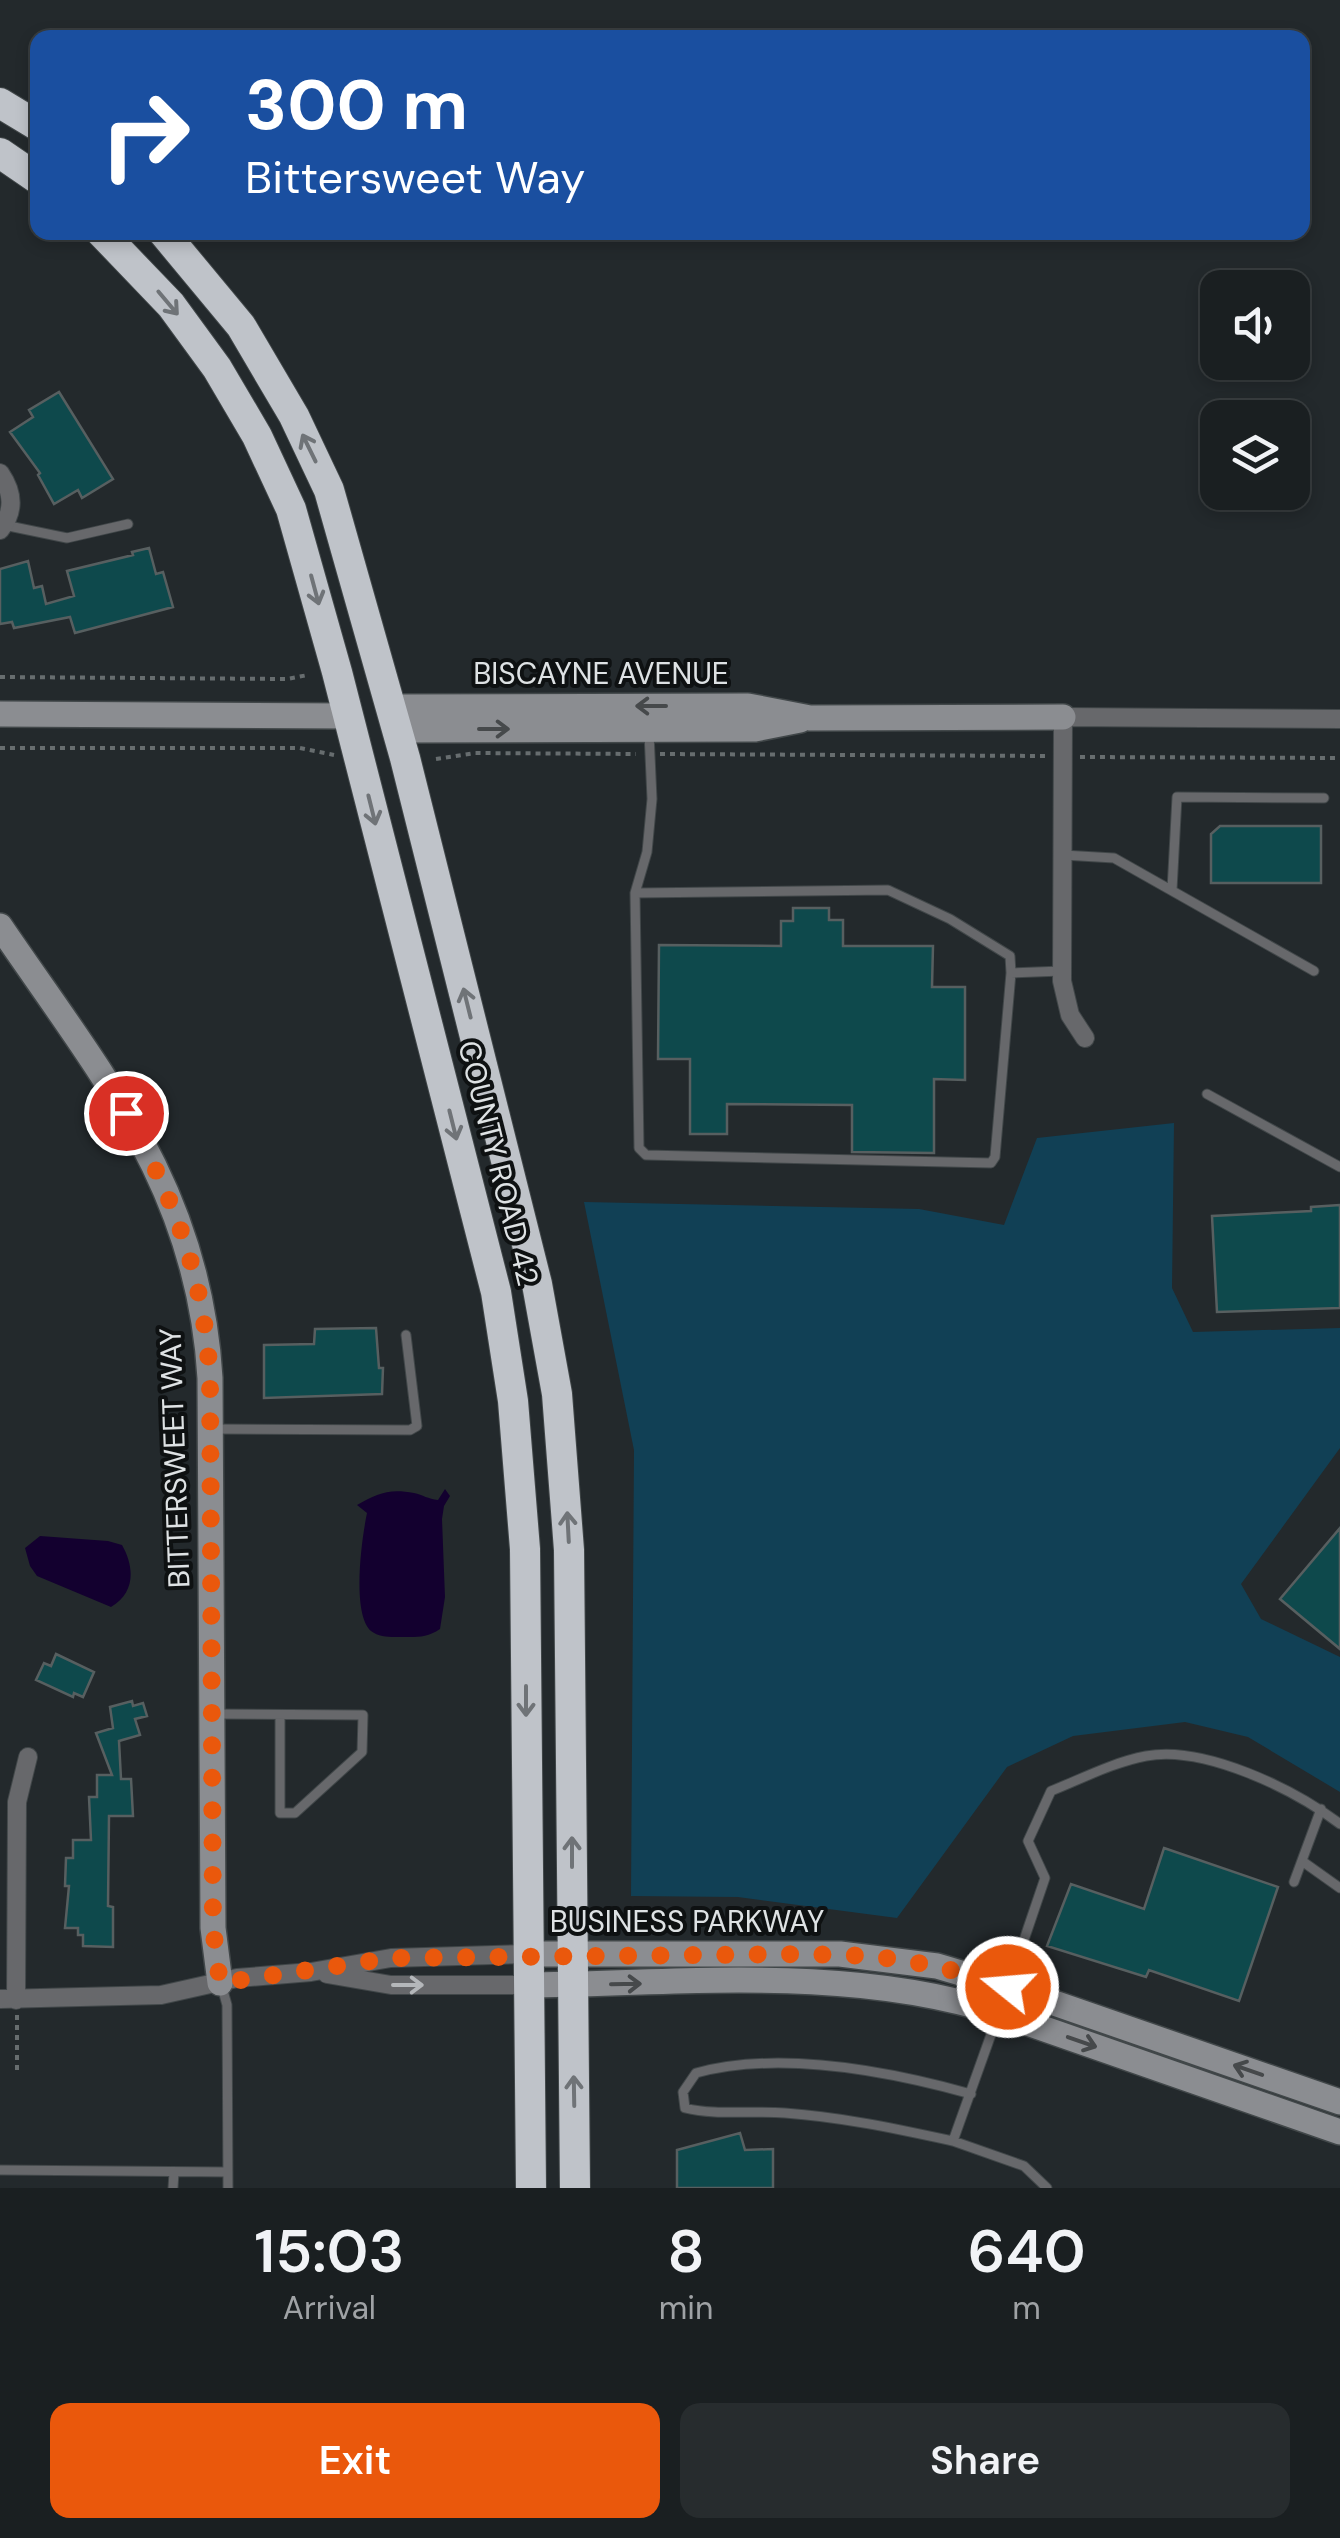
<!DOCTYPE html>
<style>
:root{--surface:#1a1f21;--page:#272c2e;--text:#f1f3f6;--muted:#9fa2a5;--line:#383d3f;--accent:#ea580c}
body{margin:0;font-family:"DM Sans",sans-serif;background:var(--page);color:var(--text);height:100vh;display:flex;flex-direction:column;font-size:38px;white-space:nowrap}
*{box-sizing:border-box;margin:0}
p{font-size:32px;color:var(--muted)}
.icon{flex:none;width:55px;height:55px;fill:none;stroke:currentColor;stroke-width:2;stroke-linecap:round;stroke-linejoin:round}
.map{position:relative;height:2188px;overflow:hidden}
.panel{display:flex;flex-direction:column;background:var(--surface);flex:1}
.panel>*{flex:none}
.top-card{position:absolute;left:30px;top:30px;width:1280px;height:210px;border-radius:20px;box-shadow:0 5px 15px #0003,0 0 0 2px var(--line);background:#1a4fa0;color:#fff;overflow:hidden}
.buttons{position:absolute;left:1200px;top:270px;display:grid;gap:20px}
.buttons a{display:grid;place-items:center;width:110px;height:110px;border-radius:20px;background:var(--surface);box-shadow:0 5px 15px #0003,0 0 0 2px var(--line);font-size:50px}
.pin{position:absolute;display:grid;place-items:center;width:85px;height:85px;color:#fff;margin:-42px;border:5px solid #fff;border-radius:50%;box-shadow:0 2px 10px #0007}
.me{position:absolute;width:110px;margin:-55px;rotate:287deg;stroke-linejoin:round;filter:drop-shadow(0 0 8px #0008)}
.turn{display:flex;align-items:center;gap:35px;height:210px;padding:0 50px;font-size:45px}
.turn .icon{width:130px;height:130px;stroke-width:2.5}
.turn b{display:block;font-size:70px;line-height:85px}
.eta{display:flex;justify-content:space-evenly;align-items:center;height:170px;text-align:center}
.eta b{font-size:60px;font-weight:600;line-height:70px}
.primary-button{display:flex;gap:20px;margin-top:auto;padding:20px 50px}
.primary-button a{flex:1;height:115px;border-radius:20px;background:var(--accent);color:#fff;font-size:40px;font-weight:600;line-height:115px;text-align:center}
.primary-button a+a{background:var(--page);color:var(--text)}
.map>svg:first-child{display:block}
.green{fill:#114055}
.water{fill:#13002f}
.building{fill:#0e494c;stroke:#575f60;stroke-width:2.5}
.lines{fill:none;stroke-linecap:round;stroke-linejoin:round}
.lane-casing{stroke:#414749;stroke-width:11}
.street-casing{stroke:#414749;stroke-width:20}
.secondary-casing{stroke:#414749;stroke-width:28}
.highway-casing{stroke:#414749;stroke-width:32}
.path{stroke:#676d6f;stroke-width:4;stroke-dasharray:5 5;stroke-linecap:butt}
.lane{stroke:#67686b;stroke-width:9}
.street{stroke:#67686b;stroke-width:18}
.secondary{stroke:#8b8d91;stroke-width:25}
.highway{stroke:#bfc3c9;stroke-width:30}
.oneway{stroke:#6f7377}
.oneway2{stroke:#46494b}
.oneway3{stroke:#b4b7ba}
.route{stroke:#ea580c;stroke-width:18;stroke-dasharray:0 32.4}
.labels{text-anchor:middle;stroke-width:8;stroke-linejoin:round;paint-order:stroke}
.street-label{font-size:30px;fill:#dee2e4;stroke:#0e1112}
</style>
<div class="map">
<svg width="1340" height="2188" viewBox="0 0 1340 2188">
<rect width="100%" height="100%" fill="#23292c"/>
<path class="green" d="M1174,1123L1172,1288L1193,1332L1340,1328V1448L1241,1584L1261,1619L1340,1657V1792L1248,1737L1185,1722L1073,1736L1007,1767L897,1918L738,1897L631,1896L634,1450L584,1202L919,1209L1004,1225L1037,1138Z"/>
<path class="water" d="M445,1489L450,1496L444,1506L442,1519L445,1597L440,1629C427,1638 417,1637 402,1637C391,1637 380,1638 371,1631C351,1613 362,1537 367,1513L357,1505C377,1494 388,1488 414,1493C423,1495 428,1499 438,1500Z
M40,1536L108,1541L122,1545C135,1568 135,1593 111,1607L37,1576L30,1566L25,1548Z"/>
<path class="building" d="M59,392L113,479L82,498L78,490L54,504L38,475L40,473L10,432L33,417L29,410Z
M149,548L156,574L163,572L173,607L75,633L70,617L14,628L12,622L0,624V569L28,561L34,588L42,586L46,604L74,596L67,571L133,555L132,552Z
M1220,826H1321V883H1211V834Z
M793,908H829V920H843V946H933L932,987H965V1080L934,1079V1153L852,1152V1105L727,1104V1134H690V1059H658L659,945L781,946V921H793Z
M1340,1205V1308L1217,1312L1212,1216L1311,1211V1207Z
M376,1328L379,1368H383L382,1394L264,1398V1345L314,1344L315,1329Z
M1340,1528V1649L1280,1599Z
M56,1654L94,1672L83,1697L74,1693L73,1697L36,1680L44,1663L51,1666Z
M132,1701L133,1706L143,1703L147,1716L135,1719L140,1735L119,1741L121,1779H131L133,1816H109L108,1906L113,1907V1947L83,1946V1935H78V1928H65L69,1886H65L66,1858H73V1840H91L89,1797H97V1775H112L96,1733L113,1728L110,1707Z
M1164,1848L1278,1887L1239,2001L1149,1970L1146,1977L1047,1946L1071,1884L1144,1909Z
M740,2133L745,2150L773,2149V2188H677V2150Z"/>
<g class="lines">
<defs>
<path id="lane" d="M4,525L67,538L128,524
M1063,855L1114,858L1314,971
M1172,890L1177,797L1324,798
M635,893L647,852L652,799L649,733
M1011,973L995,1157L991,1163L646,1155L639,1148L635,893L888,890L950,919L1010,956L1011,973L1062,971
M1207,1094L1340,1167
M213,1429L410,1430L417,1426L406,1335
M215,1714L363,1715L362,1752L295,1813H280V1715
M1302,1861L1340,1888
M1294,1882L1321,1809
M1009,1984L1045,1878L1028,1841L1051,1791C1081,1779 1114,1762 1146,1756C1204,1745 1294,1789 1340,1824
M222,1987L227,2005L228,2188
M971,2094C888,2071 780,2050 696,2073L683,2092L685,2108C717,2116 751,2110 785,2113C842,2117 897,2129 953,2141L998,2015
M953,2141L1024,2166L1047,2188
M0,2170L228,2172
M173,2188L174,2172"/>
<path id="street" d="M0,473C13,492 15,511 0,530
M1085,1038L1070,1015L1062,981L1063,717L1340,719
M327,1974L391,1985H528
M0,1999L161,1995L237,1978L311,1972L391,1958L528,1954
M16,2000L17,1802L28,1757"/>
<path id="secondary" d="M390,707L748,706L810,718L1063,717
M0,714L347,716
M396,730L755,729L800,720
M0,926C102,1076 199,1188 210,1378L213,1928L220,1983
M528,1954H840L937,1966L1008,1987L1340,2102
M528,1985C683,1983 850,1965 999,2013L1340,2132"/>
<path id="highway" d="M0,103L38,126
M0,153L38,179
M101,232L171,305L217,368L257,436L291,509L337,672L496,1292L513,1401L525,1549L531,2188
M163,232L241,326L294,416L329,490L405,758L537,1284L557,1394L569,1550L575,2188"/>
</defs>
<use href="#lane" class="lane-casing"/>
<use href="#street" class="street-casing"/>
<use href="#secondary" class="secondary-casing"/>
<use href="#highway" class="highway-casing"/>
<path class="path" d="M0,677L287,679L308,675
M0,748H300L334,755
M660,754L1046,756
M1080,757L1340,758
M436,759L475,753L636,754
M17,2015V2073"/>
<use href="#lane" class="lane"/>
<use href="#street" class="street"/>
<use href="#secondary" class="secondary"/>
<use href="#highway" class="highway"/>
</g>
<defs><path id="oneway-shaft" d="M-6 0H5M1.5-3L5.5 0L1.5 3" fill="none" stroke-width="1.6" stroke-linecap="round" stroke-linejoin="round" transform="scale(2.5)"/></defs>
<g class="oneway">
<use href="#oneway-shaft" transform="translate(168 303) rotate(50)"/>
<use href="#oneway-shaft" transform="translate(309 448) rotate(-116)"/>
<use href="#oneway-shaft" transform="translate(315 590) rotate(75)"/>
<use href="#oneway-shaft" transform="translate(372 810) rotate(76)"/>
<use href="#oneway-shaft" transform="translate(467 1003) rotate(-104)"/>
<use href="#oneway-shaft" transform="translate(453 1125) rotate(76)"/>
<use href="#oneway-shaft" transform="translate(568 1527) rotate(-93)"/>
<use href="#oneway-shaft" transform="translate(526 1701) rotate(90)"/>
<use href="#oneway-shaft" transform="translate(572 1852) rotate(-90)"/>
<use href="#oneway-shaft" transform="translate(574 2091) rotate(-91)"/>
</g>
<g class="oneway2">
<use href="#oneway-shaft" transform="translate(651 706) rotate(180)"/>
<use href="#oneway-shaft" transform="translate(494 729)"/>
<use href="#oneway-shaft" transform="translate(626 1984) rotate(-1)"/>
<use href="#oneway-shaft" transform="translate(1082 2042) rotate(19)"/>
<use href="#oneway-shaft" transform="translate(1248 2070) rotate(-161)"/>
</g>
<use class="oneway3" href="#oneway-shaft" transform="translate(408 1985)"/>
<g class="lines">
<path class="route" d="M126,1113C175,1200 204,1277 210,1378L213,1928L220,1983L391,1958L804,1954L873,1956L937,1966L1008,1987"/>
</g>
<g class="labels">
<g class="street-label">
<text x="601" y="684">BISCAYNE AVENUE</text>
<text transform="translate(498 1163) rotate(76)" y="10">COUNTY ROAD 42</text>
<text transform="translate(175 1458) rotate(-92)" y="10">BITTERSWEET WAY</text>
<text x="687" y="1932">BUSINESS PARKWAY</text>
</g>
</g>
</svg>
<div class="buttons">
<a><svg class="icon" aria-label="sound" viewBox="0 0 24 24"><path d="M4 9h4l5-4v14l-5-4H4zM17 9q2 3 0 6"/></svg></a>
<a><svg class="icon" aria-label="layers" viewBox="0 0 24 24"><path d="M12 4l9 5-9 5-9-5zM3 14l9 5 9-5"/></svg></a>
</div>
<div class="pin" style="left:126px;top:1113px;background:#d93025"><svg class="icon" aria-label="arrive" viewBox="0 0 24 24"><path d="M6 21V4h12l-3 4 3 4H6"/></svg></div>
<svg class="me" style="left:1008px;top:1987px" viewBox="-20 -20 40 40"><circle r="17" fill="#ea580c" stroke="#fff" stroke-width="3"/><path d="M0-11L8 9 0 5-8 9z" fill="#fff"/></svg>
<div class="top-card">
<div class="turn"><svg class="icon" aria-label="right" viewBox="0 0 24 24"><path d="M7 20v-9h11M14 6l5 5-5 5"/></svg><div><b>300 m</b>Bittersweet Way</div></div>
</div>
</div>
<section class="panel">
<div class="eta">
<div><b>15:03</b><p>Arrival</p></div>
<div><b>8</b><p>min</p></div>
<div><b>640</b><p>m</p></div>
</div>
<div class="primary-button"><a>Exit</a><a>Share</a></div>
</section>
